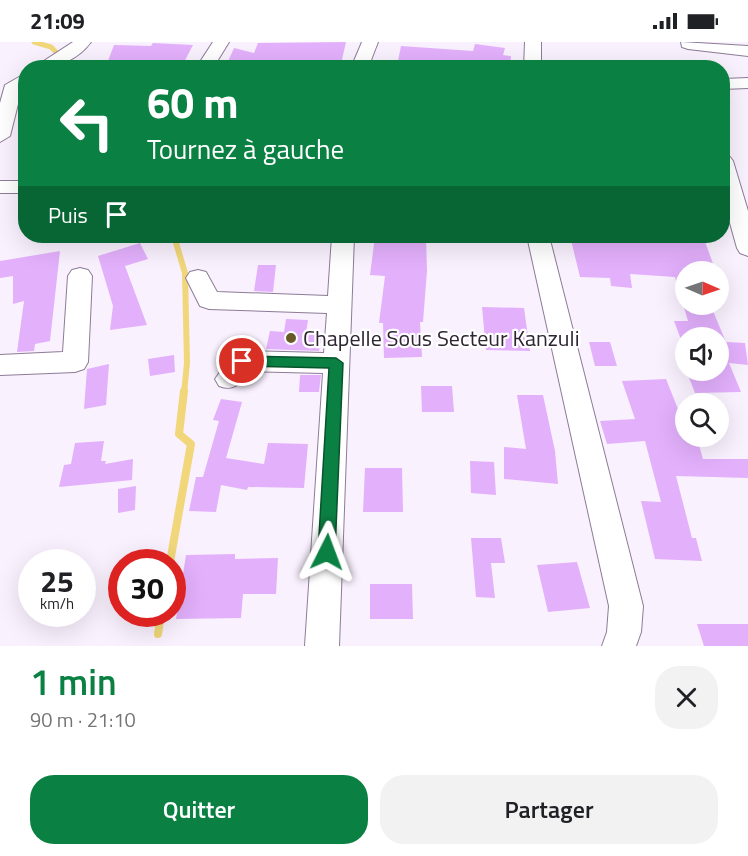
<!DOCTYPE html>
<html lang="fr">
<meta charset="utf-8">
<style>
:root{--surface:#fff;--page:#f2f2f2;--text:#202124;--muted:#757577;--accent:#0b8043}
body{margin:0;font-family:"Titillium Web",sans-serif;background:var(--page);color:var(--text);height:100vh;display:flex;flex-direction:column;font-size:22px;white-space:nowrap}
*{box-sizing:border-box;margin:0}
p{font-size:20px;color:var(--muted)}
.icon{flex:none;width:33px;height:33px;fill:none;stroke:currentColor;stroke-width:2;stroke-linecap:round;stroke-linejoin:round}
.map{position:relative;height:604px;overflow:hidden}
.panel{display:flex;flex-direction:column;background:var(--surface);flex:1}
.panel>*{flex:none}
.guide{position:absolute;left:18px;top:18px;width:712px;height:183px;border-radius:24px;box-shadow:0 6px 24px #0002;background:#0b8043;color:#fff;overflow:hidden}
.needle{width:39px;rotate:92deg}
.buttons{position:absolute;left:675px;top:219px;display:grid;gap:12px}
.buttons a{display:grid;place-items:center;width:54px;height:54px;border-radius:50%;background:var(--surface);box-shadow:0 6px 24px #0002;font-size:30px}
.speed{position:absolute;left:18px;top:507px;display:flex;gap:12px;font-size:30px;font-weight:700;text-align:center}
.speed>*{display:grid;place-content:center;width:78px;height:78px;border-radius:50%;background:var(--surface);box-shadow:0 6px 24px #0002;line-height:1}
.speed small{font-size:15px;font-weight:400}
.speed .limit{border:9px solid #d22;background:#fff;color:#111}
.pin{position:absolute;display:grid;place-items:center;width:51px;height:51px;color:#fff;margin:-26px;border:3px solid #fff;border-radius:50%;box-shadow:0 2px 6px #0007}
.me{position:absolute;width:66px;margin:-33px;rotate:3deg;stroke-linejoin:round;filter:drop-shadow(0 0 4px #0008)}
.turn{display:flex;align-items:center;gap:21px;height:126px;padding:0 30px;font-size:27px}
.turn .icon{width:78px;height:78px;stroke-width:2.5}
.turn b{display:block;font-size:42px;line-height:51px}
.then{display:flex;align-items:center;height:57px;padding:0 30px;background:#0003;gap:12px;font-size:22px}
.round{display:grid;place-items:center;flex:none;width:63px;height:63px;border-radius:24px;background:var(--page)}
.summary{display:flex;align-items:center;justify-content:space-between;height:102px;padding:0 30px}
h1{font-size:36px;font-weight:600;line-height:45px;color:var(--accent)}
.button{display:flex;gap:12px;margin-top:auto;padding:12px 30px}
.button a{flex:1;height:69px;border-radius:24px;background:var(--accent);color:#fff;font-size:24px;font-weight:600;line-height:69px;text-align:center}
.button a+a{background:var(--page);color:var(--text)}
.status{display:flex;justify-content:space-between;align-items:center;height:42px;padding:0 30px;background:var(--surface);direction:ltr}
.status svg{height:16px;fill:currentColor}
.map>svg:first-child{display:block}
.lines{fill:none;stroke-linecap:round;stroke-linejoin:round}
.stream-far2{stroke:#f1d77a;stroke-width:5}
.stream-far1{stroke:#f1d77a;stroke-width:6}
.stream{stroke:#f1d77a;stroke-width:8}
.building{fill:#e3b0fc}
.minor-casing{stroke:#8d7b97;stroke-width:2}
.minor{fill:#fff;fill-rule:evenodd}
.route{fill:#0b8043;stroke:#07532c;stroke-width:1.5}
.poi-dot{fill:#685926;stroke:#fff;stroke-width:2}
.labels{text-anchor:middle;stroke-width:4.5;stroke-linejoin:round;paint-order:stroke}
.poi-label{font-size:22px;fill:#2d2531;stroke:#fff;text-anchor:start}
</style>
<div class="status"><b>21:09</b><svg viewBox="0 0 49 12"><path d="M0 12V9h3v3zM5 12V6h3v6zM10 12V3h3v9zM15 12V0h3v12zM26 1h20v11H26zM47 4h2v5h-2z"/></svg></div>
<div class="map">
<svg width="748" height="604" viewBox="0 0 748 604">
<rect width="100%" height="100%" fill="#f9f1fe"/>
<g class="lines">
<path class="stream-far2" d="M34,0L51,5L72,26"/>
<path class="stream-far1" d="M174,194L185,231L187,321L184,351"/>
<path class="stream" d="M170,520L191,402L179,392L184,349
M158,592L161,572"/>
</g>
<path class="building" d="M346,0L340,26L284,21V26H225L234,6L254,11L258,1Z
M153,1L193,3L181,26L106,24L114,3L151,4Z
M475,2L505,6L503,13L511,14L510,26L397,24L401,4L473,9Z
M375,194H426L427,229L423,280H420L422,315L384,316L383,281H379L385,234L370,233Z
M570,194H703L716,230H686V262H710L726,300L745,301L748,323L729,321L741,350L695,351L686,328H718V296H686V328L677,308H685L674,279H688L675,235L630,232L632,246L611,244L610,236L580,235Z
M140,201L148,217L125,224L147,283L110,288L113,264L98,214Z
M60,209L50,299L35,302L34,309L17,310L24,259L13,262V234L0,236V219Z
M258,223H276L273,250L254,249Z
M482,265L524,266L530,309L486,308Z
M286,277L308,278L306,291L322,292L319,309L266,307L270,289L284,290Z
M589,300H610L617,324H595Z
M174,313L175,330L150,334L148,317Z
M109,322L106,363L84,367L87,327Z
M300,333H321L319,350H299Z
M666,337L686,387V394H688L691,402L699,403L703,417H748V436L676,434L692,496H696L702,519L655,517L641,459L661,460L645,399L607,402L600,379L635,377L622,339Z
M421,344H452L454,370H422Z
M517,353H543L555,409L558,442L504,437V405L526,407Z
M221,357L242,360L226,416L264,422L268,401L308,402L304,446L248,445L247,448L221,443L216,470L189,469L196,435H203L219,379L213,378Z
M104,399L101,419H106L105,422L133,417L132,438L59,445L64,423L71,422L75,401Z
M470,419L494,420L496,453L471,451Z
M365,426H402L403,470H363Z
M136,444L135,468L118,471V447Z
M471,496H501L505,521H491L495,556L476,555Z
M235,512V517L278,516L276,552H243L241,576L176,577L186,513Z
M577,520L590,566L548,570L537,523Z
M370,542H412L413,577H370Z
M697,582H748V604H704Z"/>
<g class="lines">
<defs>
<path id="minor" d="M73,0H91C77,19 56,26 33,26Z
M213,0H229L213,26H196Z
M362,0H378L368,26H351Z
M525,0H541V26H524Z
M681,0L748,4V14L688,7L682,5Z
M26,31V44L22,46L10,94L0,100V61L5,43Z
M748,36V46L723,47V37Z
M723,113L730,115L733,119L748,169V214L740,211L737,206L723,156Z
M0,139H26V151H0Z
M332,194H354L339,604H305L323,331L249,329C240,341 235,350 219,344L215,337L233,312L242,309L324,311L327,271L209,267L200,264L186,236L190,230L198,228L206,230L217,250L328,254Z
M527,194H549L643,564L641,590L636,604H602L607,590L609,564Z
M80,226L88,228L92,234L88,320L84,327L75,330L0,333V313L63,310L68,234L72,228Z"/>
</defs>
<use href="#minor" class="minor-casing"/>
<use href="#minor" class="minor"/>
</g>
<path class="route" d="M242,314L336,316L343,321L335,510L333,515L327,518L321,515L318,510L329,326L242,324L235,319Z"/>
<circle class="poi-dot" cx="291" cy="296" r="6"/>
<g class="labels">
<g class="poi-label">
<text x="303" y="304">Chapelle Sous Secteur Kanzuli</text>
</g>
</g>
</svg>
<div class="buttons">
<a><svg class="needle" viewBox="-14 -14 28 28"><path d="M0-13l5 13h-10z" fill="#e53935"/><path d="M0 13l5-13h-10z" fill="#757577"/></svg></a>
<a><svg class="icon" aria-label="sound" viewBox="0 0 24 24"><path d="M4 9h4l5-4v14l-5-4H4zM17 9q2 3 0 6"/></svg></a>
<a><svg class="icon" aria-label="search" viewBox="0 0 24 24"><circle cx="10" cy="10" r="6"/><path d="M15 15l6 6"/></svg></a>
</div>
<div class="speed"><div>25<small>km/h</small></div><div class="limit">30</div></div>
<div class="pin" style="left:242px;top:319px;background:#d93025"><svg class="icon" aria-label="arrive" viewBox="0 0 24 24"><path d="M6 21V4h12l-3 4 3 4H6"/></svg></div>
<svg class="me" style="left:327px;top:510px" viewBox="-20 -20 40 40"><path d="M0-17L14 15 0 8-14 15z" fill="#0b8043" stroke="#fff" stroke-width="4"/></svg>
<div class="guide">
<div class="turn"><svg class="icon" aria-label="left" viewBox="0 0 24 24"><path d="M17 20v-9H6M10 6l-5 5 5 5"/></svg><div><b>60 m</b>Tournez à gauche</div></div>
<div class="then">Puis<svg class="icon" aria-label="arrive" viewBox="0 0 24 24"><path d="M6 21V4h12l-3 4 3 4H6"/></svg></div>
</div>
</div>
<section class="panel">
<div class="summary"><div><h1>1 min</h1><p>90 m · 21:10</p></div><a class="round"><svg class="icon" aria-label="close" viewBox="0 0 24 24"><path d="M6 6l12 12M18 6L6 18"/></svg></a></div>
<div class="button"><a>Quitter</a><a>Partager</a></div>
</section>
